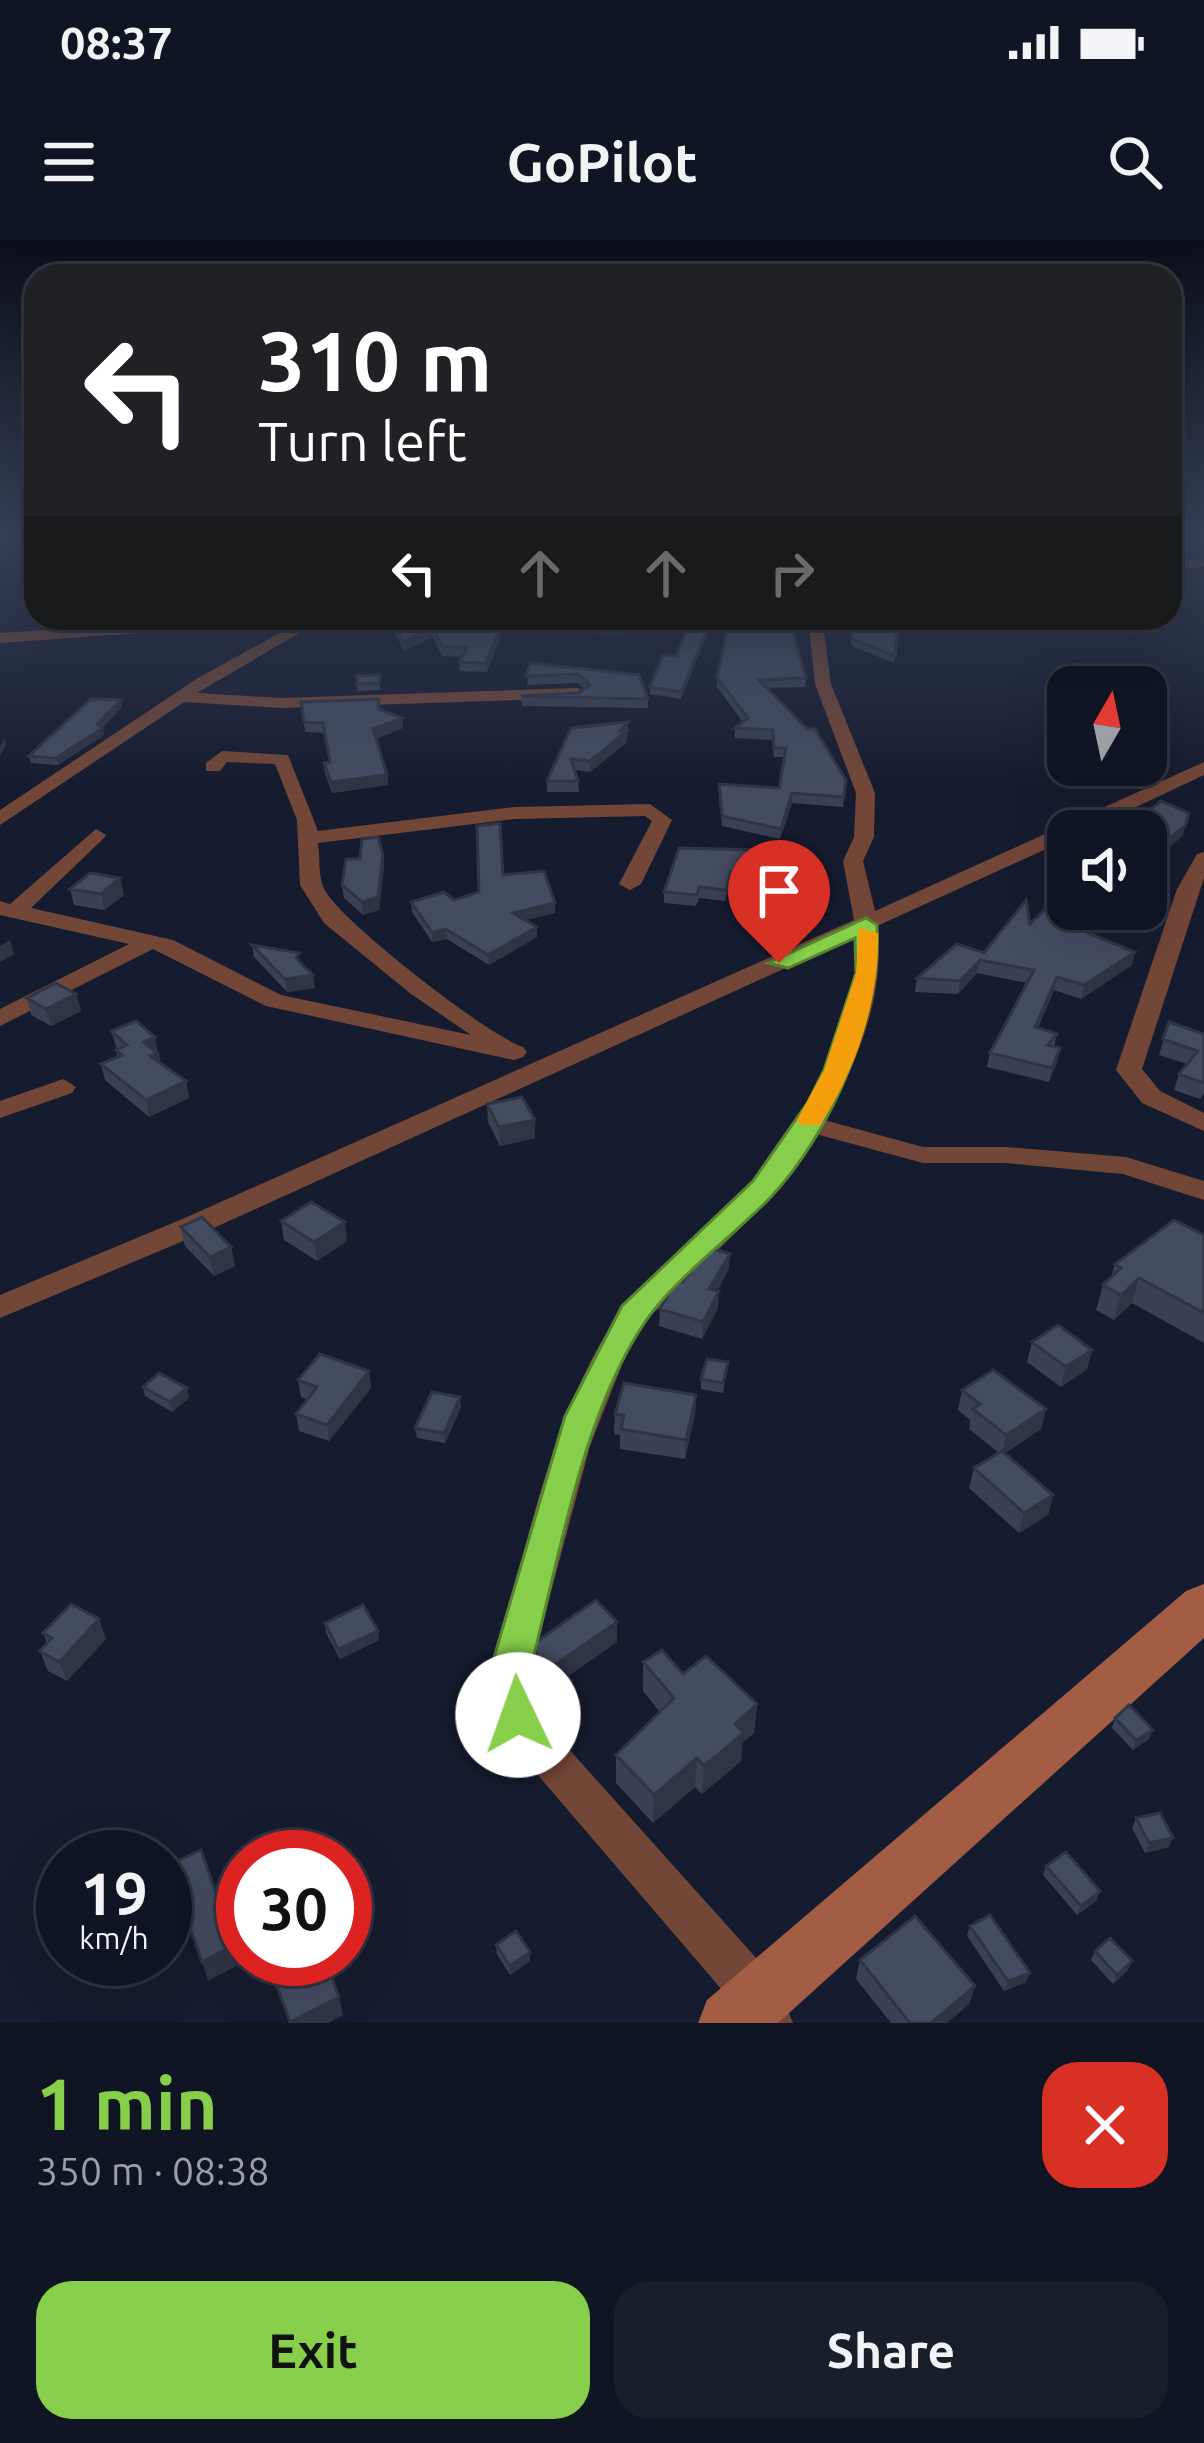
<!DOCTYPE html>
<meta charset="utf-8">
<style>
:root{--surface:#101523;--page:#191e2b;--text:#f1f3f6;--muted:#9c9fa6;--line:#303441;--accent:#87cf4a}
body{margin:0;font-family:Ubuntu,sans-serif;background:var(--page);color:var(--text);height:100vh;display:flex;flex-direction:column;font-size:45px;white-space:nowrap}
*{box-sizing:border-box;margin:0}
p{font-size:39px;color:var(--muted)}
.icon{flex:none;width:66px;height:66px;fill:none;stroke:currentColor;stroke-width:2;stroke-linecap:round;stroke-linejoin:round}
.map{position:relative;height:1783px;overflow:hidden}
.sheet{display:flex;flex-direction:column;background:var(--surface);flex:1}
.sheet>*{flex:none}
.top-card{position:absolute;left:24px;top:24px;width:1158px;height:366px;border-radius:36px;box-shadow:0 12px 48px #0002,0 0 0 3px var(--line);background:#202124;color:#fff;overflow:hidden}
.needle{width:78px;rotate:9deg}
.tools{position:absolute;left:1047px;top:426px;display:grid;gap:24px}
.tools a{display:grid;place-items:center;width:120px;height:120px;border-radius:24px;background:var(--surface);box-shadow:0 12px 48px #0002,0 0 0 3px var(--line);font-size:60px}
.speed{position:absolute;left:36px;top:1590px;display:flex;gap:24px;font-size:60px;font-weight:700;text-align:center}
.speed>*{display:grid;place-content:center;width:156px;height:156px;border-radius:50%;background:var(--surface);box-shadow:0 12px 48px #0002,0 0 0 3px var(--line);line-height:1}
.speed small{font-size:30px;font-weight:400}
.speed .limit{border:18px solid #d22;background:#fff;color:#111}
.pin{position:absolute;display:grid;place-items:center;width:102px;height:102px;color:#fff;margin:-123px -51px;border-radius:50% 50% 50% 0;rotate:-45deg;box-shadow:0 0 12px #0007}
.pin .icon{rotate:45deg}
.me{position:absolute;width:132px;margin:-66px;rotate:357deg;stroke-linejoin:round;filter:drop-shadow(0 0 9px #0008)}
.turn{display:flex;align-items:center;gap:42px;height:252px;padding:0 36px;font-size:54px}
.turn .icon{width:156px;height:156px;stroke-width:2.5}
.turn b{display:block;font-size:84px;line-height:102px}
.lanes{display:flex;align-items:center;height:114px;padding:0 36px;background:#0003;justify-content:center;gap:60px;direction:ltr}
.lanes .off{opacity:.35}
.round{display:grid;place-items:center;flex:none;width:126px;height:126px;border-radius:36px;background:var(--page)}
.head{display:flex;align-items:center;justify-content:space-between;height:204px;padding:0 36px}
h1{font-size:72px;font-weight:700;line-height:90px;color:var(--accent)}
.action{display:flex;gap:24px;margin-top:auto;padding:24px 36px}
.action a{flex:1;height:138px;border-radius:36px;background:var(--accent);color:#111;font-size:48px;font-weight:700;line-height:138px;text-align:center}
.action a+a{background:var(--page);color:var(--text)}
.status{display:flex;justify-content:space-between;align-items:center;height:84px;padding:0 60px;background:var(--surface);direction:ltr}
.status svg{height:33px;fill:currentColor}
header{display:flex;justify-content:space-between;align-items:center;height:156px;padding:0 36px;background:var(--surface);font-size:54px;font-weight:700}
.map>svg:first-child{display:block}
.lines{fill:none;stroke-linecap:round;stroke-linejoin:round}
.street{fill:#734738;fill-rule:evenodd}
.secondary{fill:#a35d45;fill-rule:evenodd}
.wall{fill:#3a4154}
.shaded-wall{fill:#303545}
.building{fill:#444c62;stroke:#303545;stroke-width:3}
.route{fill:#87cf4a;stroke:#588730;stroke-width:3}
.slow{fill:#f59e0b}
</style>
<div class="status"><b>08:37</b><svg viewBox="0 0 49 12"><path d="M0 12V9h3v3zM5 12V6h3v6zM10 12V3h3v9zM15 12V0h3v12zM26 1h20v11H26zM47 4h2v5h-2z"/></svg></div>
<header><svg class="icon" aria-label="menu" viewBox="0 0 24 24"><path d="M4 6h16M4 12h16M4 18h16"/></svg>GoPilot<svg class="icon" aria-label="search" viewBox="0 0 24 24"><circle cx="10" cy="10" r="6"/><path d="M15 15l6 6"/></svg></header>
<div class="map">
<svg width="1204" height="1783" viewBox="0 0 1204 1783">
<rect width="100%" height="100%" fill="#161c2f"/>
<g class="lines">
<path class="street" d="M1204,319V327L1170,329V321Z
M227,378H300L293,382L0,403V393Z
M307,378H325L197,453L281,458L578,448L586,453L578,458L281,468L184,462L0,585V570L198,438Z
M808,378H822L831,444L875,553L874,597L863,621L875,671L1204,522V535L1085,591H1068V599L877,686C886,754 858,822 824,880L923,907H1006L1126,917L1204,941V960L1123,934L1006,923H923L816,894L761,968L645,1081L625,1117L590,1206L528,1438L536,1469L549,1487L776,1740L793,1783H745L741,1772L519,1513L498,1476L488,1438C522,1332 541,1217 593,1117C624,1055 678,1017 727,969C791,905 864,791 856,696L207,991L0,1078V1055L187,977L854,680L843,621L854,597L856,553L815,444Z
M222,511L288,515L318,591L515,567L650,564L672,580L641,644L630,650L619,644L652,581L645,576L515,579L318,603C320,617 318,636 324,649C340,681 490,797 523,807L527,812L523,817L514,820L266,766L153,709L0,786V769L129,704L0,675V661L10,664L96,589L106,595L103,599L31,668L173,700L281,755L471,795L411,754L324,683L300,645L297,580L275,524L227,522L220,531H206V523Z
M1204,612V638L1142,829L1160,851L1204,873V891L1142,863L1116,830L1177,649L1197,614Z
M63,839L76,847L72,853L0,878V861Z"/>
<path class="secondary" d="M1204,1344V1398L778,1783H698L707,1760L1186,1351Z"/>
</g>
<path class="wall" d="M391,378H507L487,432L460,431L459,422L462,417L442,416L433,397L404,411L392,387Z
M579,378L621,383V394L579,393Z
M690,378L681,459L650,454V447L677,416Z
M852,378L898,380L894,423L851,406Z
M530,423L639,435L648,459V468L522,466L521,456L578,453L584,449L578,443L527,445Z
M717,438H806L805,447L767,448L846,540L843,567L792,563L780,599L722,586L719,544L779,548L784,517H774L772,500L735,498V488L743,482L717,447Z
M380,442V450L357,451V444Z
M301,462L379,469L402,478L403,488L376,499L387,535L388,545L332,553L325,533L324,523L330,522L325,493L305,492Z
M122,467L102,488L104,495L58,525L31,523L29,516Z
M628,482L627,502L590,532L575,530L578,541L579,552H547V541L571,488Z
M1068,610V632L1060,628L1062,618Z
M383,615L384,627L379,670L363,675L344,658L342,645L360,619Z
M800,624L799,635L730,643L725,661L699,658L696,666L664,663V652Z
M503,635L555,663V673L525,680L537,687V697L489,725L447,699L432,702L412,672L411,662L454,660L479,652Z
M120,638L124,655L104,670L74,665L70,649Z
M1112,669L1093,695L1135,712L1132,725L1081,759L1054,750L1038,788L1057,794L1054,807L1057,822L1049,842L987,827L990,813L1027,743L977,733L958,754L915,752L917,738L984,713L1030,684Z
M252,705L300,722L315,748L287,752L254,717Z
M76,754L81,771L51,786L31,775L27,758Z
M1169,782L1204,794V853L1200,859L1174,850L1179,834L1187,824L1159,815Z
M111,791L159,813L160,823L186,841L189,858L149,877L105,840L101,824L117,817V809Z
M487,864L535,880V898L500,906L488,882Z
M281,981L347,1001L317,1021L284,1000Z
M181,987L231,1007L235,1026L214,1036L185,1006Z
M1204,995V1103L1132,1063L1114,1080L1096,1070L1103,1045L1111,1037L1115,1024Z
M730,1014L728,1031L717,1051L718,1068L702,1099L659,1086L660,1069L683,1041Z
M1032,1102L1092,1110L1087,1129L1061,1147L1027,1122Z
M728,1122L723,1153L701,1149V1139Z
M369,1131L371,1148L329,1201L299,1191L296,1174L308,1160L301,1157L298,1140Z
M143,1147L189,1158L172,1172L145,1156Z
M962,1150L1046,1169L1041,1189L1005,1213L1053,1255L1048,1275L1019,1293L969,1248L974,1228L999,1213L969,1189L970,1180L958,1170Z
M696,1155L695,1174L685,1219L620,1209V1195L614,1194L615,1174Z
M461,1167L445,1203L417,1198L415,1188Z
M617,1382V1402L568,1436L571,1440L572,1460L555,1472L536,1451L535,1431Z
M325,1383L378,1391L379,1400L340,1419L326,1393Z
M43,1393L106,1399L67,1441L48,1431L40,1411L47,1404Z
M643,1422L683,1434L757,1464L754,1493L742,1503L741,1521L702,1554L695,1547L653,1583L616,1543V1515L660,1472L643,1451Z
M1115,1478L1149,1499L1133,1510L1112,1488Z
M1136,1578L1169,1607L1145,1613L1132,1588Z
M1046,1626L1100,1651L1096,1661L1077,1675L1043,1635Z
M970,1686L1026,1742L1004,1751L967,1696Z
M496,1705L530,1712V1721L510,1735L497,1714Z
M1095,1711L1128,1730L1113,1744L1091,1720Z
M860,1720L975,1746L969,1764L947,1783H891L856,1739Z"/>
<path class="shaded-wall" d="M503,378H507L487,432L486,423Z
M712,378H714L681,459V452Z
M432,388L433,397L404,411L403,402Z
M121,460L122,467L101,489L103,488L104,495L58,525L56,518L97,484Z
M402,478L403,488L374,500L373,489Z
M628,482L627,502L590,532V521Z
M5,498L6,505L0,516V506Z
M387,535L388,545L332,553L331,542Z
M792,553V563L780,599L781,589Z
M1185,586L1183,596L1146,626V617Z
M383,615L384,627L379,670L363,675L362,662Z
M800,624L799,635L730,643L725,661L731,632Z
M120,638L124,655L104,670L101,654Z
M555,663V673L513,683V673Z
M1106,669H1112L1085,706L1088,693Z
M537,687V697L489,725L488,715Z
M446,689L447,699L432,702V692Z
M10,700L14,714L0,722V706Z
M1135,712L1132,725L1081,759L1084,745Z
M980,720L977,733L958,754L960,741Z
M313,735L315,748L287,752L285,739Z
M1057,737L1054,750L1032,801L1035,787Z
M76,754L81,771L51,786L46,769Z
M155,797L161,830L154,833L144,802Z
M1060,808L1057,822L1049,842L1052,828Z
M186,841L189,858L149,877L146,860Z
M535,880V898L500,906L499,887Z
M345,982L347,1001L317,1021L314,1002Z
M231,1007L235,1026L214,1036L210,1017Z
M730,1014L728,1031L708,1065L709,1049Z
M1139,1038L1132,1063L1114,1080L1121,1055Z
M719,1051L718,1068L702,1099L703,1082Z
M1092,1110L1087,1129L1061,1147L1066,1127Z
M369,1131L371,1148L329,1201L327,1185Z
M187,1148L189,1158L172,1172L170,1162Z
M696,1155L695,1174L685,1219L686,1200Z
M460,1157L461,1167L445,1203L444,1193Z
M1046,1169L1041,1189L1002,1215L1006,1195Z
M1053,1255L1048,1275L1019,1293L1024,1273Z
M99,1379L106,1399L67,1441L59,1422Z
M617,1382V1402L557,1444L556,1424Z
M378,1391L379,1400L340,1419L338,1409Z
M571,1440L572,1460L555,1472L554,1453Z
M757,1464L754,1493L742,1503L741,1521L702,1554L704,1526L735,1484Z
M1153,1490L1149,1499L1133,1510L1136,1500Z
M697,1518L695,1547L653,1583L654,1555Z
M1173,1598L1169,1607L1145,1613L1149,1603Z
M1100,1651L1096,1661L1077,1675L1081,1666Z
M234,1705L240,1724L208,1741L202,1722Z
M530,1712V1721L510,1735V1726Z
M1132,1721L1128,1730L1113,1744L1117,1735Z
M1030,1733L1026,1742L1004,1751L1008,1741Z
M975,1746L969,1764L947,1783H931Z
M339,1757L343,1775L328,1783H290Z"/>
<path class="building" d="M391,378H503L486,423L459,422L467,408L442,406L432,388L403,402Z
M579,378H619L621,383L579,382Z
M690,378H712L681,452L650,447L663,415L677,416Z
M730,378H789L806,438L759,440L807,489H815L846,540L844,557L792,553L781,589L722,576L719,544L779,548L786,508H774L773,490L735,488L748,478L717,438Z
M852,378H891L898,380L895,416L852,399Z
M530,423L639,435L648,459L521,456L578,453L590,445L578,434L526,436Z
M1084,425L1106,427L1108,447H1087Z
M380,435L379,443L357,444V436Z
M91,459L121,460L97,484L103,488L56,518L29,516Z
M379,459L378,469L402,478L373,489L387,535L331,542L324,523L330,522L323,483L304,482L301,462Z
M628,482L620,491H627L590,521L571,519L578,541H547L571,488Z
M1161,561L1189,573L1185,586L1146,617V591H1122Z
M500,583L503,635L544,631L555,663L513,673L537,687L488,715L446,689L432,692L411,662L444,652L454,660L479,652L477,586Z
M378,597L383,615L378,657L362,662L342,645L346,619H360L362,599Z
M679,608L799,611L800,624L731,632L726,650L699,647L697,655L664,652Z
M90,633L120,638L101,654L70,649Z
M1063,652H1068V669H1106L1088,693L1135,712L1084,745L1057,737L1035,787L1057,794L1048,805L1060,808L1052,828L990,813L1034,730L980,720L960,741L917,738L957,704L984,713L1026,660L1030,684Z
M252,705L299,713L296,718L313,735L285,739Z
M56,743L76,754L46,769L27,758Z
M136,781L155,797L144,802L157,813L150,816L186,841L146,860L101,824L122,815L116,810L127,805L111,791Z
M1169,782L1204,794V843L1179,834L1198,811L1163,799Z
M522,857L535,880L499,887L487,864Z
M311,962L345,982L314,1002L281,981Z
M202,977L231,1007L210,1017L181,987Z
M1174,980L1204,995V1073L1139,1038L1121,1055L1103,1045L1121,1028L1115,1024Z
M710,1008L730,1014L709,1049L719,1051L703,1082L660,1069L675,1042L683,1041Z
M1058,1085L1092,1110L1066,1127L1032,1102Z
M320,1114L369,1131L327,1185L296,1174L317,1147L298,1140Z
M707,1119L728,1122L723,1143L701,1139Z
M993,1130L1046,1169L1006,1195L973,1169L980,1164L962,1150Z
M159,1133L187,1148L170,1162L143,1147Z
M624,1143L696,1155L686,1200L621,1189L624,1175L615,1174Z
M432,1152L460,1157L444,1193L415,1188Z
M1002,1211L1053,1255L1024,1273L974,1228Z
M596,1360L617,1382L556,1424L571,1440L554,1453L535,1431L536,1402Z
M71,1364L99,1379L59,1422L40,1411L52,1398L43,1393Z
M363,1365L378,1391L338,1409L325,1383Z
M662,1410L683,1434L706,1416L757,1464L735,1484L744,1493L704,1526L697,1518L654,1555L616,1515L674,1458L643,1422Z
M1129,1465L1153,1490L1136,1500L1115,1478Z
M1160,1573L1173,1598L1149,1603L1136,1578Z
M201,1610L234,1705L202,1722L169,1625Z
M1066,1612L1100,1651L1081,1666L1046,1626Z
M990,1675L1030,1733L1008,1741L970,1686Z
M915,1676L975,1746L931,1783H910L860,1720Z
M516,1691L530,1712L510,1726L496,1705Z
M1110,1698L1132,1721L1117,1735L1095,1711Z
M267,1719H325L339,1757L290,1782Z"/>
<linearGradient id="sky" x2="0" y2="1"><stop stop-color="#0c0f1a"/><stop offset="0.54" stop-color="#364058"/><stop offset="1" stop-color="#364058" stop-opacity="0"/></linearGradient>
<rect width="1204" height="547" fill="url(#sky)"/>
<path class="route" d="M866,678L877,685C882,775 832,893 769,959C732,997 674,1039 645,1082C580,1178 558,1327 528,1438L538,1475L532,1489L518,1494L503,1489L488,1438L565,1176L622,1066L753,941L808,862L824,830L856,733L855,698L788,728L768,723Z"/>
<path class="slow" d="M859,688L878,693C880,759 856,830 820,885H801L797,880L824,830L856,733Z"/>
</svg>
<div class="tools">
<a><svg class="needle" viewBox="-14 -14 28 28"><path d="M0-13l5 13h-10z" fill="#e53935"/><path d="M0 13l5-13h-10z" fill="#9c9fa6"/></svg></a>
<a><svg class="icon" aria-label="sound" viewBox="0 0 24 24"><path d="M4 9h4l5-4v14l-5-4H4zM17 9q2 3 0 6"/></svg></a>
</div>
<div class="speed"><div>19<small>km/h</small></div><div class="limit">30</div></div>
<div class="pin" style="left:779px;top:723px;background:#d93025"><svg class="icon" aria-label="arrive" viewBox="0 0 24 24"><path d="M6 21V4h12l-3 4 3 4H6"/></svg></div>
<svg class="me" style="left:518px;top:1475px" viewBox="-20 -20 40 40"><circle r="19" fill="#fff"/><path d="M0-13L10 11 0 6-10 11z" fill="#87cf4a"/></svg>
<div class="top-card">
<div class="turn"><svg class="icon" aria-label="left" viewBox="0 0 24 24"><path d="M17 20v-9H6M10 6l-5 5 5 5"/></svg><div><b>310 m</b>Turn left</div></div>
<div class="lanes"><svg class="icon" aria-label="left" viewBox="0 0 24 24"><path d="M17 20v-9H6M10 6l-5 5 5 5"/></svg><svg class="icon off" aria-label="ahead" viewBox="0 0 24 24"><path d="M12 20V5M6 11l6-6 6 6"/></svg><svg class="icon off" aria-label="ahead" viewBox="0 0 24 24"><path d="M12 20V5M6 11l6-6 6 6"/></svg><svg class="icon off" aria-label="right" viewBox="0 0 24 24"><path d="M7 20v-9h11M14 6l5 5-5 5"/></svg></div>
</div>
</div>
<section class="sheet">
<div class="head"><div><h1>1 min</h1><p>350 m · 08:38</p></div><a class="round" style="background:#d93025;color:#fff"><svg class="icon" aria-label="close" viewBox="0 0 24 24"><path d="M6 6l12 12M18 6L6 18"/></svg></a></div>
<div class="action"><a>Exit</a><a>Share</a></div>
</section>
